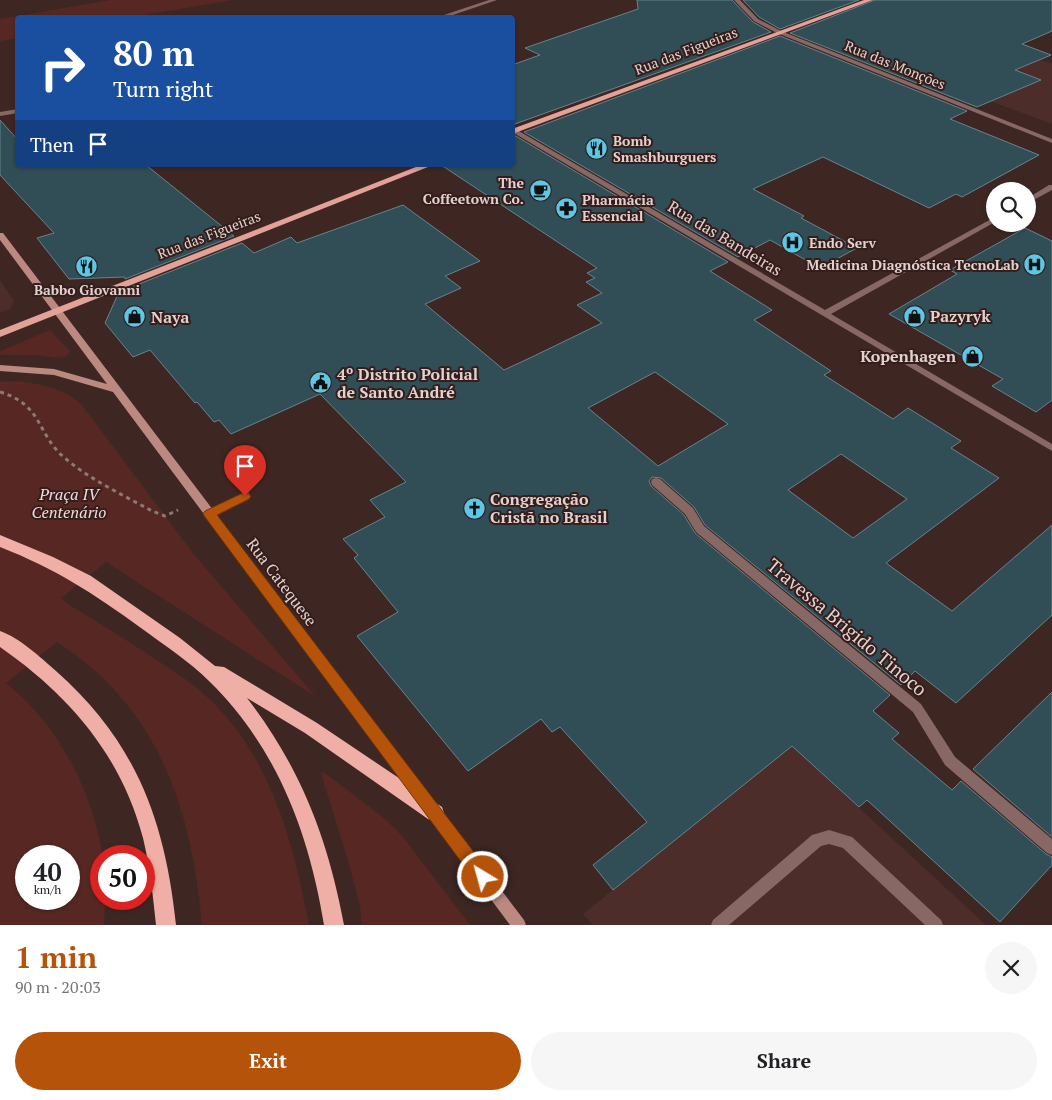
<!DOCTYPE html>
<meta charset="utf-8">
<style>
:root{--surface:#fff;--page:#f6f6f6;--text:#202124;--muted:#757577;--accent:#b45309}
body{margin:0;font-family:"PT Serif",serif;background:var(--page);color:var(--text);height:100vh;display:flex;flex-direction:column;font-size:19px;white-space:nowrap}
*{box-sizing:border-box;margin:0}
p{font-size:16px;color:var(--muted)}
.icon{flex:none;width:28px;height:28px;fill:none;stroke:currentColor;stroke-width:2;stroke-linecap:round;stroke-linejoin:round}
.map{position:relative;height:925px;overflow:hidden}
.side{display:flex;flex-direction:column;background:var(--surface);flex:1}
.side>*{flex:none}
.top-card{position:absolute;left:15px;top:15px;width:500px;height:152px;border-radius:5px;box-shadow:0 1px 4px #0004;background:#1a4fa0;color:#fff;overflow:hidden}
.controls{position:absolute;left:986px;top:182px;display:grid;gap:10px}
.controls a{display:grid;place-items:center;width:50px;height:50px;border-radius:50%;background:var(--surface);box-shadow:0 1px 4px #0004;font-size:25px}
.speed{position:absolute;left:15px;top:845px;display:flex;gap:10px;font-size:25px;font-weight:700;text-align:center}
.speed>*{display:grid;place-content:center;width:65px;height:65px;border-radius:50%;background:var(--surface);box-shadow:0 1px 4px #0004;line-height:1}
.speed small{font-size:12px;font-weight:400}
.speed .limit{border:8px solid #d22;background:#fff;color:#111}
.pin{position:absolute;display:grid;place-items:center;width:42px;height:42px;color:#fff;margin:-51px -21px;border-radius:50% 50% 50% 0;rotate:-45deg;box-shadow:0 0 5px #0007}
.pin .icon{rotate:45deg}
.me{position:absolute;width:55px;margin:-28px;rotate:323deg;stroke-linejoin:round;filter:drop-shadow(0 0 4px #0008)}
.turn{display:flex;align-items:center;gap:18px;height:105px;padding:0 15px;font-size:22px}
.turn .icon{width:65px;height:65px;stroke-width:2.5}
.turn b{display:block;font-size:35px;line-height:42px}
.then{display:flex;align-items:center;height:48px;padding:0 15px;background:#0003;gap:10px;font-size:19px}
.round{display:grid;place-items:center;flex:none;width:52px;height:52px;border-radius:26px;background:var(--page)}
.headline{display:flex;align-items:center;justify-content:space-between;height:85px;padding:0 15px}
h1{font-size:30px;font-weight:600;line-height:38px;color:var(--accent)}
.cta{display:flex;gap:10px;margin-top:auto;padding:10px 15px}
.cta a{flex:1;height:58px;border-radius:30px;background:var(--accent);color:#fff;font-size:20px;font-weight:600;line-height:58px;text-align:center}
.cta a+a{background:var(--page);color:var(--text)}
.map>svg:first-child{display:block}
.built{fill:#4c2d29}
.green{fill:#572823;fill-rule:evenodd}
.building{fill:#314d56;stroke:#66848d;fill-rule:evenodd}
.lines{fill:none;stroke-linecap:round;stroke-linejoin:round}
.path{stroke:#8d7976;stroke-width:3;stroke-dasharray:4 4;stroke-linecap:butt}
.service{fill:#886864;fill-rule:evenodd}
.minor{fill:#886864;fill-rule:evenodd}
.tertiary{fill:#886864;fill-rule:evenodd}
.secondary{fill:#bc8981;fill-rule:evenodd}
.primary{fill:#e3a198;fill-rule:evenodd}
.trunk{fill:#f0afa6;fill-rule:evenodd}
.route{fill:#b45309;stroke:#753606}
.labels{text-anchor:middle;stroke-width:4;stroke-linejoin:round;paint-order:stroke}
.far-street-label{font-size:14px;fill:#e2d2cf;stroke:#341d1a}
.far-poi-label{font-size:14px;font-weight:bold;fill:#e2d2cf;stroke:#341d1a;text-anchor:start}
.street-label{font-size:16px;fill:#e2d2cf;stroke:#341d1a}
.poi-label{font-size:16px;font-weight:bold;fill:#e2d2cf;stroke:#341d1a;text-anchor:start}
.park-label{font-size:16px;font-style:italic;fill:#f1dbd8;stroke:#341d1a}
.near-street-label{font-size:19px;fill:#e2d2cf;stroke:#341d1a}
</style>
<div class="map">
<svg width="1052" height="925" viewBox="0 0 1052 925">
<rect width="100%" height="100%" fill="#3e2723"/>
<path class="built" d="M1040,60L1052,64V124L964,91Z
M0,280L14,301L10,309L0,313Z
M792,746L986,925H593L583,914Z"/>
<path class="green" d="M111,0H233L133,17L18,18L17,38L0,41V19Z
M50,330L70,351L67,356L59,358L37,355H0L1,351Z
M12,381C38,383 61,387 81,404L192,552L315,696L106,562L61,598C71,607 84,614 96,621C126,640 156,659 185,679C265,736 292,834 309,925H202C192,810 159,707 57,642L6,683C60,727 91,789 103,856H101V899H105L104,925H0V382ZM26,856H69V899H26Z
M321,773H325L385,819L403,837L470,925H362L360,906L349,864Z"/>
<path class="building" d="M637,0H732L753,22L771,32L512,125V65L540,55L525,48L638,9Z
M743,0H859L780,29L759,17Z
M875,0H1052V31L1022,44L1051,55L1015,70L1041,80L977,107L790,33Z
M780,36L967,111L950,119L1039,155L962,197L956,194L929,208L823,157L753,189L804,216L801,218L857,248L820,268L770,240L738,257L524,132Z
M0,120L18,140V165H146L234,236L125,279V277L69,279L37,238L54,233L0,175Z
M514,135L728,262L710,271L772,310L754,320L831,371L824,375L893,419L908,408L961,441L951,448L999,478L886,563L952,611L1052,525V615L956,703L915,671L901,685L705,525L694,507L661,478L652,477L649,481L651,486L684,515L695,533L890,695L873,711L899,733L892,739L952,790L961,781L1046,854L1052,857V865L1000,922L867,800L859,807L792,746L613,890L593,865L647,822L560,727L552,732L541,719L468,771L357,636L398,612L354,558L358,555L343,539L385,517L370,500L406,482L320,394L231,434L219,420L214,422L197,402L195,403L150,350L133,357L105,323L119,292L242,243L254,253L291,237L297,243L403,205L480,261L445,276L461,288L425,304L504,370L532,357L602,323L577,305L602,293L586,282L595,278L587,273L597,268L441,165H512ZM655,372L728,424L658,466L588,408ZM841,454L907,499L853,538L788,490Z
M1025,228L1052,241V400L1036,412L992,386L1003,379L889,314L957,274L950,270Z
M1052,692V837L973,769Z"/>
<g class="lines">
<path class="path" d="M0,392C44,405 36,435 66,459C91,480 123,495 152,511L165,516L178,510"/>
<path class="service" d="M656,478L660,479L693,508L704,526L921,704L955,757L1052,839V855L1047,853L945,765L913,712L696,532L685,514L652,485L651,482L652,479Z
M245,492L249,493L250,496L249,499L213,517H205L204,514L205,511Z
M829,830L852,837L941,920L943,925H925L843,848L829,844L821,846L729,925H711L713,920L812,835Z"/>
<path class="minor" d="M489,0H497L444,18H435Z
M18,109V113L0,116V112Z
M512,127L825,310L995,217V222L831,314L1052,444V451L512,132Z
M1049,185H1052V190L1028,203V198Z"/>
<path class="tertiary" d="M734,0H740L758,19L781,31L1052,139V143L777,33L754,21Z"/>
<path class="secondary" d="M0,233H3L524,920L526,925H510L113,392L54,375L0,371V365L54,369L107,384L0,240Z"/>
<path class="primary" d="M864,0H873L512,134V129Z
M421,165H433L0,337V330Z"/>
<path class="trunk" d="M0,535L53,557L91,576L180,638L215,666L224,667L317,723L442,807L444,813L442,819L435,822L428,819L305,733L247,698C301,768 328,839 344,925H324C309,833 277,748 210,682C189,661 164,645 141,628C93,593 56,569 0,547Z
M0,631C20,638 40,657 56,671C136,742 165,820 176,925H156C153,896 150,867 143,838C121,755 69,695 0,647Z"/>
</g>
<path class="route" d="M245,492L251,496L249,499L217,515L489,872L491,877L489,883L483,885L477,883L205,517L203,514L205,511Z"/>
<defs>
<symbol id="restaurant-disc" viewBox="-11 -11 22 22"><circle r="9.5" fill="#5ac8e6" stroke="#341d1a"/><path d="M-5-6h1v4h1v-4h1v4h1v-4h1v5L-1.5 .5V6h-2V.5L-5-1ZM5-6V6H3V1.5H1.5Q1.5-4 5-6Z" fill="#111"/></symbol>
<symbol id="cafe-disc" viewBox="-11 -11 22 22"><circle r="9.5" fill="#5ac8e6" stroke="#341d1a"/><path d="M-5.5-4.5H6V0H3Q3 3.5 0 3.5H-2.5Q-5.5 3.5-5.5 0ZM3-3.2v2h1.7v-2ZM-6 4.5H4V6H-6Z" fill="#111"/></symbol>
<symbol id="pharmacy-disc" viewBox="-11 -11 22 22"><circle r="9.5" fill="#5ac8e6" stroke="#341d1a"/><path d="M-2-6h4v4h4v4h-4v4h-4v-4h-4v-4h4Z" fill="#111"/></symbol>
<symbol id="hospital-disc" viewBox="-11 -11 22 22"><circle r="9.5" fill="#5ac8e6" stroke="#341d1a"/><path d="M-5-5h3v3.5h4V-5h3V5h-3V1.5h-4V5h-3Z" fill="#111"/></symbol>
<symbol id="shop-disc" viewBox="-11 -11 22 22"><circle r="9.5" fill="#5ac8e6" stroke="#341d1a"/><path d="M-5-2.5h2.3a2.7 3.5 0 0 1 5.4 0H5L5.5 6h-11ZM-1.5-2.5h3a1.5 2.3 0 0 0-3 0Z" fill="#111"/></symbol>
<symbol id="civic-disc" viewBox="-11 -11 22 22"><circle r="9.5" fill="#5ac8e6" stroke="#341d1a"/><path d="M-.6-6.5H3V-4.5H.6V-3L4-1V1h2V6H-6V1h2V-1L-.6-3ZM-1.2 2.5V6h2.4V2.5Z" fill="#111"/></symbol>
<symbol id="church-disc" viewBox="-11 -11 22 22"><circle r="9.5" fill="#5ac8e6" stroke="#341d1a"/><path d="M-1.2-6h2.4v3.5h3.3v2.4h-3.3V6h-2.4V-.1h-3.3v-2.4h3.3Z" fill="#111"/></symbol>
</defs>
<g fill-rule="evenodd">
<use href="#restaurant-disc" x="584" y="136" width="25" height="25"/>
<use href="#cafe-disc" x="528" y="178" width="25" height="25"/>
<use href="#pharmacy-disc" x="554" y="196" width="25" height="25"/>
<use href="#hospital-disc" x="780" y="230" width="25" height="25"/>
<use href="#hospital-disc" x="1022" y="252" width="25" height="25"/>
<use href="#restaurant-disc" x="74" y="254" width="25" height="25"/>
<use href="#shop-disc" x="902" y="304" width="25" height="25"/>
<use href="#shop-disc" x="122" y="304" width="25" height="25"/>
<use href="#shop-disc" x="960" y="344" width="25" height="25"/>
<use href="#civic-disc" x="308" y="370" width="25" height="25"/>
<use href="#church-disc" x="462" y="496" width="25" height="25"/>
</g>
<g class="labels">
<g class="far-street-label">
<text transform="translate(686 51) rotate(-21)" y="5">Rua das Figueiras</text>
<text transform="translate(895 65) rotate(22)" y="5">Rua das Monções</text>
<text transform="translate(209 235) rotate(-21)" y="5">Rua das Figueiras</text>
</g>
<g class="far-poi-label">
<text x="613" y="146">Bomb<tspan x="613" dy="16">Smashburguers</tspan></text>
<text x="524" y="188" text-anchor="end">The<tspan x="524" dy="16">Coffeetown Co.</tspan></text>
<text x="582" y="205">Pharmácia<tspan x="582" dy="16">Essencial</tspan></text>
<text x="809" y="248">Endo Serv</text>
<text x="1019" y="270" text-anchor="end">Medicina Diagnóstica TecnoLab</text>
<text x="87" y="295" text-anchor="middle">Babbo Giovanni</text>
</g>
<g class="street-label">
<text transform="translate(725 238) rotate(31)" y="6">Rua das Bandeiras</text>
<text transform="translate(282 582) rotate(53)" y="6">Rua Catequese</text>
</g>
<g class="poi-label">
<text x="930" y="322">Pazyryk</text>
<text x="151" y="323">Naya</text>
<text x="956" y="362" text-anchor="end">Kopenhagen</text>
<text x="337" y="380">4º Distrito Policial<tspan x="337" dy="18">de Santo André</tspan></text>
<text x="490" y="505">Congregação<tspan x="490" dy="18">Cristã no Brasil</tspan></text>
</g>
<g class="park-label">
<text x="69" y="500">Praça IV<tspan x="69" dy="18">Centenário</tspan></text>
</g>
<g class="near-street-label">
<text transform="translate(847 627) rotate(40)" y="7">Travessa Brigido Tinoco</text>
</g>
</g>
</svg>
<div class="controls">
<a><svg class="icon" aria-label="search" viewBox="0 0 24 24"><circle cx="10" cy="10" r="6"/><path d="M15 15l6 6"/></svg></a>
</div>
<div class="speed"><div>40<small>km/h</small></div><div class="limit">50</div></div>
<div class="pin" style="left:245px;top:496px;background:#d93025"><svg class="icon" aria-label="arrive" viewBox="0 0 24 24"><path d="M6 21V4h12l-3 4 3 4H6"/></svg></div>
<svg class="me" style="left:483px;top:877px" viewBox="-20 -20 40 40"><circle r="17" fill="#b45309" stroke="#fff" stroke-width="3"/><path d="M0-11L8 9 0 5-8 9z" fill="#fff"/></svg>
<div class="top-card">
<div class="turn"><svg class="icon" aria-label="right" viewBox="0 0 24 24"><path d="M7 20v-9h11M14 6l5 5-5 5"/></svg><div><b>80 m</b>Turn right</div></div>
<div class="then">Then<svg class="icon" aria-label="arrive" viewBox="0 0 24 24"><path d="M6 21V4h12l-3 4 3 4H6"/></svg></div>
</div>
</div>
<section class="side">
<div class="headline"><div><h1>1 min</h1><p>90 m · 20:03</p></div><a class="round"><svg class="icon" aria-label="close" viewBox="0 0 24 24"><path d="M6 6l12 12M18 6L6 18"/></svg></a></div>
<div class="cta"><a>Exit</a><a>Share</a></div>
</section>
